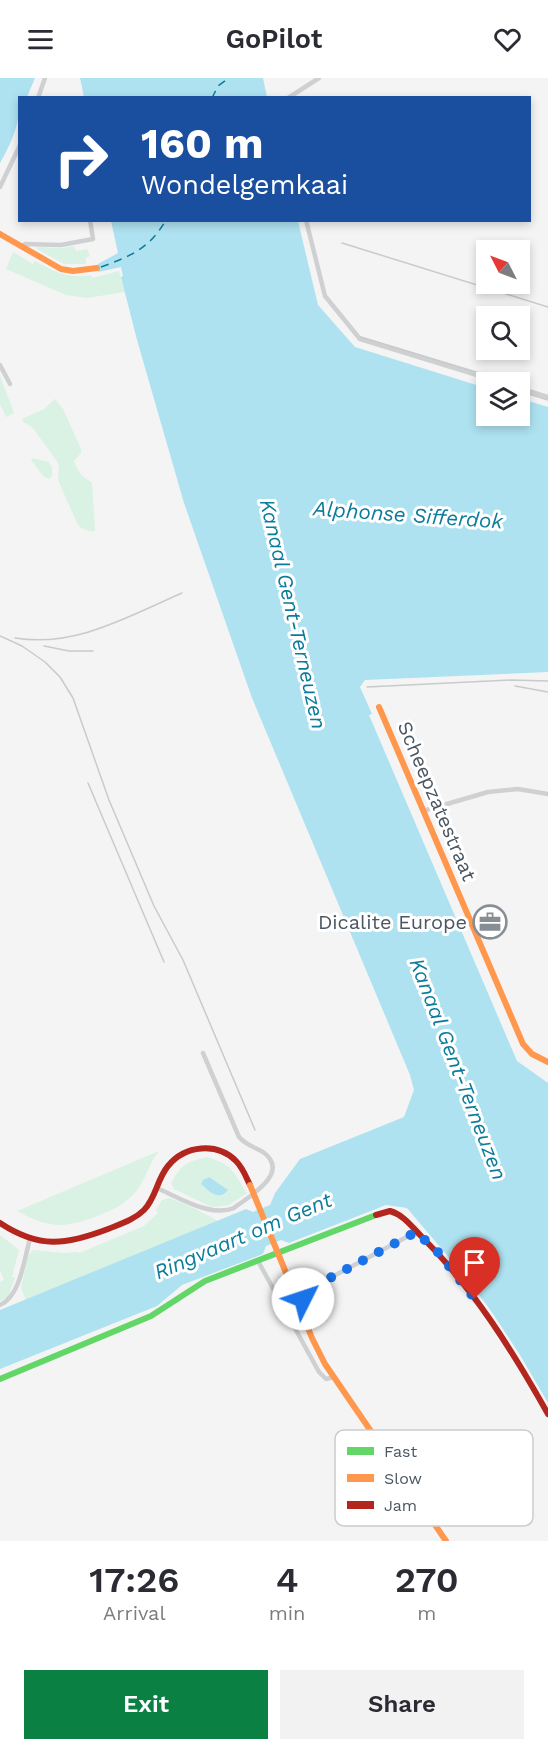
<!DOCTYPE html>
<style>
:root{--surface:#fff;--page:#f2f2f3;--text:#2b2b33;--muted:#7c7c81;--accent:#0b8043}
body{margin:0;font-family:"Work Sans",sans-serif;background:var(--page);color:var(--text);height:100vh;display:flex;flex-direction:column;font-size:22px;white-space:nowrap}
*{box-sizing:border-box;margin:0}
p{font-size:20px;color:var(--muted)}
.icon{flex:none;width:33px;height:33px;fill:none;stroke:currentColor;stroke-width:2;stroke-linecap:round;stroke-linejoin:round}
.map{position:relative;height:1463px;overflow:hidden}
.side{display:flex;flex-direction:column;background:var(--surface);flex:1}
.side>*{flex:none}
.guide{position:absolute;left:18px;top:18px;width:513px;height:126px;border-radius:0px;box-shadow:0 3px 9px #0003;background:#1a4fa0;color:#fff;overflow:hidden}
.needle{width:39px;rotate:312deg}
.buttons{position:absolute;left:476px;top:162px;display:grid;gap:12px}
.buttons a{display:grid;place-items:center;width:54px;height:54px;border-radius:0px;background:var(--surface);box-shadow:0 3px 9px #0003;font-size:30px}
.pin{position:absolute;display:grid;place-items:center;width:51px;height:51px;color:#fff;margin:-62px -26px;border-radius:50% 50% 50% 0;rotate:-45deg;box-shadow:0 0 6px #0007}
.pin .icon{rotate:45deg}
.me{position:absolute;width:66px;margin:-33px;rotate:49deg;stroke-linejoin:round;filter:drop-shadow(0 0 4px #0008)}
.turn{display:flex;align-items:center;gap:21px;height:126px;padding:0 24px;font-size:27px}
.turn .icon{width:78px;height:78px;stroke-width:2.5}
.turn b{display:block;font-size:42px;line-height:51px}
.eta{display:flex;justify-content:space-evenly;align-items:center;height:102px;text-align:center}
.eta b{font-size:36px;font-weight:600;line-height:42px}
.cta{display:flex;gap:12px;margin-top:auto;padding:12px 24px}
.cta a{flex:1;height:69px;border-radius:0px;background:var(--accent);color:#fff;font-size:24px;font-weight:600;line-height:69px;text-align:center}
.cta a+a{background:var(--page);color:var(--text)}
header{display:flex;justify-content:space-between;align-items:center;height:78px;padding:0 24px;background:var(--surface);font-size:27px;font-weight:600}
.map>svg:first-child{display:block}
.green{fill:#d9f2e3}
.water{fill:#aee2f0}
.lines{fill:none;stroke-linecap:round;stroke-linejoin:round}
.ferry{stroke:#0c7c9b;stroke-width:1.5;stroke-dasharray:8 6;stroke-linecap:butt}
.street{stroke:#ced0d2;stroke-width:4.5}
.fast{stroke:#63d668;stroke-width:6}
.slow{stroke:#ff974d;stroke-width:6}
.jam{stroke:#b3261e;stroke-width:6}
.rail{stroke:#c9cacc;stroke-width:1.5}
.slow-bridge{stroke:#ff974d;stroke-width:6}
.route{stroke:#1a73e8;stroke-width:10;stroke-dasharray:0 18}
.labels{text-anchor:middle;stroke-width:6;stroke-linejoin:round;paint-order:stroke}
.street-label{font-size:20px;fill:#4a5661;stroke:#fff}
.poi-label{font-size:20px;fill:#4a5661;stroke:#fff;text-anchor:end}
.water-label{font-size:21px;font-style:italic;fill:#0c7c9b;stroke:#fff}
.key{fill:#fff;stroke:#c9ccd0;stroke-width:1.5}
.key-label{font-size:16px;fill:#4a5661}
</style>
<header><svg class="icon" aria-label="menu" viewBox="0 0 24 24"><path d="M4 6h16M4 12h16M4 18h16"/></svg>GoPilot<svg class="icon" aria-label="heart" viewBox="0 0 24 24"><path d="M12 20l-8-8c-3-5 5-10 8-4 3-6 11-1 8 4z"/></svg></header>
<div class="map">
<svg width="548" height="1463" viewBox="0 0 548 1463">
<rect width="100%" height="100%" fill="#f4f4f4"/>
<path class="green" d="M74,168L76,173L87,171L90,178L86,180V186H64L37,171V169L62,170Z
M13,174L33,186L35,183C54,194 69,201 91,197L92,200L119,193L125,214L87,220L66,217L6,191Z
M0,298L14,335L6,339L0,326Z
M55,321L63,331L81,371V375L74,383C79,396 81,397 92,405L95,452L92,454L81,450L77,445L58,402L59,388L56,382L33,350L22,343L24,340L44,331Z
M33,380L49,384L52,390V398L49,401L43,398L31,382Z
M159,1073C148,1086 145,1105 133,1117C119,1132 82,1146 61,1147C45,1147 30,1140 17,1133Z
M207,1079C234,1087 233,1094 247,1115L229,1127L212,1129L174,1111L171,1105C182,1086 186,1084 207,1079Z
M170,1120L194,1130L218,1143L26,1222L21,1210L28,1178L33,1172L64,1175L77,1174L79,1175L144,1148L158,1135L156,1132L162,1122Z
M0,1157L19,1172L12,1199H15L8,1219L0,1223V1204L4,1202L0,1192Z"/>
<path class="water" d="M0,0H35L27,19L20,20C20,45 13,62 0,85Z
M80,0H263L267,19H84Z
M111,143H298L318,227L355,269L486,310V338H519V320L548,329V594L365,602L360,609L372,636L369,637L517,983L548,1005V1325L520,1277L491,1233L468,1202L407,1130L386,1127L289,1165L281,1162L266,1168L263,1176L182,1207L157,1228L0,1291V1232L246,1131L253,1134L270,1127L275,1115L300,1081L404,1039L414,1012L410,997L252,620L184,425L137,262L121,199L123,198L121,189L98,194L96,188L98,186L118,175Z
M209,1099L228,1112C219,1124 209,1113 201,1106L203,1102Z"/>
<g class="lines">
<path class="ferry" d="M212,20L218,8L229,0
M101,189C131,178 149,171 166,142"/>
<path class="street" d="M38,20L45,0
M288,20L319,0
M0,109L20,67
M306,142L325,218L360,261L500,304
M23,169L25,166L61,167L93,161L90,142
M0,287L10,306
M519,310L548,319
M423,733L488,714L518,711L548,716
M157,1110C178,1119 211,1140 234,1130C248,1119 292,1095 263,1074C254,1069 246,1067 239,1059L203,975
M258,1183L319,1294L326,1301L334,1299
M292,1210L308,1207L315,1208
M298,1225L315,1208L416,1154
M0,1227C21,1218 24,1180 30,1161"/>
<path class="fast" d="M0,1301L151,1238L205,1203L376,1137"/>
<path class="slow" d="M0,156L61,191L73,193L97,190
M379,629L523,966L532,976L548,984
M284,1190L312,1260L325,1286L446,1463"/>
<path class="jam" d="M376,1137L390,1133C404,1137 412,1149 422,1159C474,1211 512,1272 548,1336
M0,1145C39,1171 66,1167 108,1151C120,1146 134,1142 144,1132C156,1120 157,1101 168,1088C185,1067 217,1064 236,1083C243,1090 246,1099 250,1107"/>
<path class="rail" d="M342,165L548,229
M361,259L509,304
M519,313L548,322
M0,558L22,568L45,584L60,599L73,620L109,722L154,828L183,882L255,1052
M15,560C75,570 129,538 182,515
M44,568L69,573H93
M515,608L548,614
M367,609L511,602L548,603
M88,705L164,884"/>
<path class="slow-bridge" d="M250,1107L284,1190"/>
</g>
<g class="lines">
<path class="route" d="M303,1221L315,1208L416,1154L437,1173L475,1221"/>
</g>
<defs>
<symbol id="office-ring" viewBox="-11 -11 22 22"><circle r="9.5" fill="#fff" stroke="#868d94" stroke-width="1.5"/><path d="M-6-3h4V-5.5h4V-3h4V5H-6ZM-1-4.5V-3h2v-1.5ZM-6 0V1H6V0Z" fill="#868d94"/></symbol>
</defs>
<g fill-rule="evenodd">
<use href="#office-ring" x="471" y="825" width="38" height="38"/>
</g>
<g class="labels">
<g class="street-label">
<text transform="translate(437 723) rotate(67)" y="7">Scheepzatestraat</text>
</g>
<g class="poi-label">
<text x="467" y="851">Dicalite Europe</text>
</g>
<g class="water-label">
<text transform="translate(408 437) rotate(4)" y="7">Alphonse Sifferdok</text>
<text transform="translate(293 536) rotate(77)" y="7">Kanaal Gent-Terneuzen</text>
<text transform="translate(458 991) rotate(69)" y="7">Kanaal Gent-Terneuzen</text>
<text transform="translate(243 1158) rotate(-23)" y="7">Ringvaart om Gent</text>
</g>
</g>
<rect x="335" y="1352" width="198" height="96" rx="9" class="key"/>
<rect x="347" y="1369" width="27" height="8" fill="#63d668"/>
<rect x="347" y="1396" width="27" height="8" fill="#ff974d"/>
<rect x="347" y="1423" width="27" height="8" fill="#b3261e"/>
<g class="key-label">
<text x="384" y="1379">Fast</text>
<text x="384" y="1406">Slow</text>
<text x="384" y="1433">Jam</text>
</g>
</svg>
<div class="buttons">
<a><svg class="needle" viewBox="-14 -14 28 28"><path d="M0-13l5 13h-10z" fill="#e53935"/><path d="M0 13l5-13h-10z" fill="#7c7c81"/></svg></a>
<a><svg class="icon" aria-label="search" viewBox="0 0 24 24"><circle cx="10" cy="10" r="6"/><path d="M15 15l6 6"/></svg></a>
<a><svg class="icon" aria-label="layers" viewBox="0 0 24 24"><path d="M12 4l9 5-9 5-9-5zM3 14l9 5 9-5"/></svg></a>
</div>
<div class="pin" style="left:475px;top:1221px;background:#d93025"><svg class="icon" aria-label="arrive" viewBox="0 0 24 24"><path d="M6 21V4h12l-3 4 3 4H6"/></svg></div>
<svg class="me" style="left:303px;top:1221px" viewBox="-20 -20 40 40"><circle r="19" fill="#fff"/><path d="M0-13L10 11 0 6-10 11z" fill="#1a73e8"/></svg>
<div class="guide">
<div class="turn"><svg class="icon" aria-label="right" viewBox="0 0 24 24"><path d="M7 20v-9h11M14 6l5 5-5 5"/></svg><div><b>160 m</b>Wondelgemkaai</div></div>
</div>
</div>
<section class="side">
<div class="eta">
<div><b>17:26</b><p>Arrival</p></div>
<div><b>4</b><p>min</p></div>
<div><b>270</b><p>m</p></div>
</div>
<div class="cta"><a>Exit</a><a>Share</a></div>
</section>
